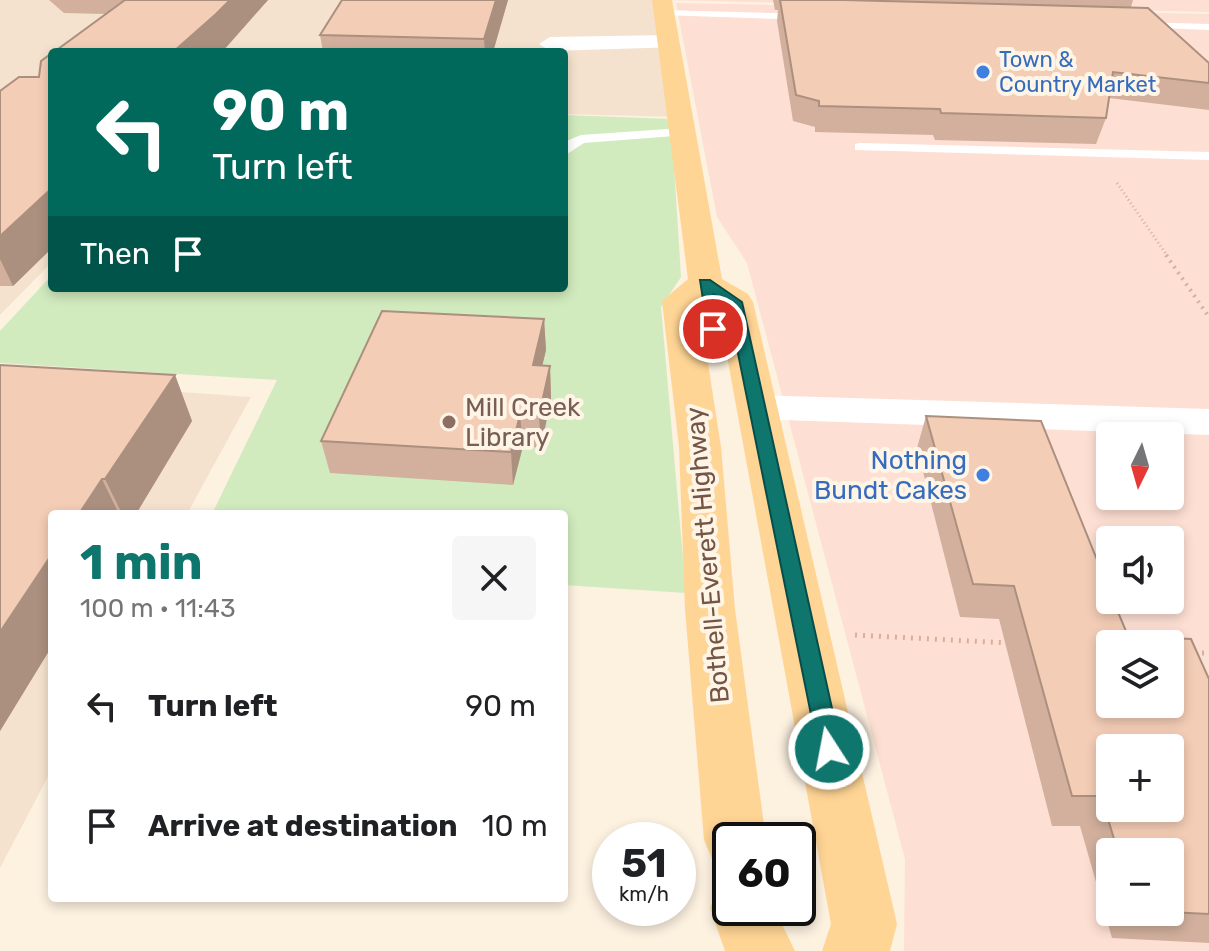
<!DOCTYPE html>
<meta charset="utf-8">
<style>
:root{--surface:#fff;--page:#f6f6f6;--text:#202124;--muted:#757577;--accent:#0f766e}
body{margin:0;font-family:Rubik,sans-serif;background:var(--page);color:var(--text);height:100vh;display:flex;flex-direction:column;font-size:30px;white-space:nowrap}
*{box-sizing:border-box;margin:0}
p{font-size:26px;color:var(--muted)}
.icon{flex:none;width:44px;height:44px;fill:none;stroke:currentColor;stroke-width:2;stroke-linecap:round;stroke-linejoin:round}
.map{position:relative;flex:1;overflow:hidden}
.panel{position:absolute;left:48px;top:510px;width:520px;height:392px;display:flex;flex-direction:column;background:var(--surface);border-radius:8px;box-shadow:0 4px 12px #0003}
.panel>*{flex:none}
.hud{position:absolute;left:48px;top:48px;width:520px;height:244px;border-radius:8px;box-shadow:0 4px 12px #0003;background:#00695c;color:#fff;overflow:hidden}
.needle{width:52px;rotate:185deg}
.controls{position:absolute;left:1096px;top:422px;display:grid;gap:16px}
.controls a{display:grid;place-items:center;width:88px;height:88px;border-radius:8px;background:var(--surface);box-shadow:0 4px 12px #0003;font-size:40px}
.speed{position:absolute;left:592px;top:822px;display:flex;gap:16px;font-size:40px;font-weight:700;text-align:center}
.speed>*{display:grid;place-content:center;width:104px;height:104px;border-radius:50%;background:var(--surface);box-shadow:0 4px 12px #0003;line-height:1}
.speed small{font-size:20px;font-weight:400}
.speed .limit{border:4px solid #111;border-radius:12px;background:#fff;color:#111}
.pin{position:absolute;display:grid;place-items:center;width:68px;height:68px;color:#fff;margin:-34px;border:4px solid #fff;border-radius:50%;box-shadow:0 2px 8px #0007}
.me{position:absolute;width:88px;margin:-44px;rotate:349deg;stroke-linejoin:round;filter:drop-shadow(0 0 6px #0008)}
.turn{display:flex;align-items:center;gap:28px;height:168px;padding:0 32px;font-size:36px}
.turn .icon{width:104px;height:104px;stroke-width:2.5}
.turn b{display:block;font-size:56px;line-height:68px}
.then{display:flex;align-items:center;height:76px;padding:0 32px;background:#0003;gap:16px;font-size:30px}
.round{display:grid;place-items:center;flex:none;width:84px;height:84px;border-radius:8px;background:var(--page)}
.summary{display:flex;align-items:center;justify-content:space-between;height:136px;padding:0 32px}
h1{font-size:48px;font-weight:700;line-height:60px;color:var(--accent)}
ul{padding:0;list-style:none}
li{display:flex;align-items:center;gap:24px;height:120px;padding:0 32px}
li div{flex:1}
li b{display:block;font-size:30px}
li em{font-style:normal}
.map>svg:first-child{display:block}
.residential{fill:#f5e2ce}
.commercial{fill:#fedfd3;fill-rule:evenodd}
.green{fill:#d1ebbe}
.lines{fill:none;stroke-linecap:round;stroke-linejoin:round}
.path-far2{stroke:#d8b09a;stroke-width:3;stroke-dasharray:1 3;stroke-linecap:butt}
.path-far1{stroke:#d8b09a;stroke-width:4;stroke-dasharray:2 5;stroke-linecap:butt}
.path{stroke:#d8b09a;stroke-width:5;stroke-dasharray:2 6;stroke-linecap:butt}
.service{fill:#fff;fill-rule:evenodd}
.minor{fill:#fff;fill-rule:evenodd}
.primary{fill:#ffd595;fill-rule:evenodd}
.wall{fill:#d2b09d;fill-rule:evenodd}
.shaded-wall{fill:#ab907f}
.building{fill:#f4cdb6;stroke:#ab907f;stroke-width:2;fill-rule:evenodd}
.route{fill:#0f766e;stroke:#0a4d48;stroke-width:2}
.shop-dot{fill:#3f7fe0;stroke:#fff5e7;stroke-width:3}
.education-dot{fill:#8d6e63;stroke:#fff5e7;stroke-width:3}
.labels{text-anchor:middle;stroke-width:8;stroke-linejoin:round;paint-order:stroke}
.far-shop-label{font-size:22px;fill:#366cbe;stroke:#fff5e7;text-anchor:start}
.education-label{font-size:26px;fill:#785e54;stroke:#fff5e7;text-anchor:start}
.shop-label{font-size:26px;fill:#366cbe;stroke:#fff5e7;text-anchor:end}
.street-label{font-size:26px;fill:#755646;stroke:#fff5e7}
</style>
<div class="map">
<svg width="1209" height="951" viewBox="0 0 1209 951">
<rect width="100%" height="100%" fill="#fdf1e0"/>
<path class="residential" d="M0,0H662L679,117L564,114V52H52V262L0,315Z
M0,379L251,397L187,514H52V769L0,868Z"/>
<path class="commercial" d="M663,0H1209V12Z
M676,3L1209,14V951H904L905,859L747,263L717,217ZM1110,436H1170V496H1110ZM1110,540H1170V600H1110ZM1110,644H1170V704H1110ZM1110,748H1170V808H1110ZM1110,852H1170V912H1110Z"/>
<path class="green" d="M564,115L671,119L681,277L661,307L686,593L564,585V514H212L277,380L0,363V331L52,275V288H564Z"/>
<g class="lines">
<path class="path-far2" d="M1117,183L1168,257"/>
<path class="path-far1" d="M1166,255L1209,317"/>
<path class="path" d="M855,635L1009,643
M1194,653H1209"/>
<path class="service" d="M665,10L808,14L813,17L808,20L661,15Z
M1138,22L1209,24V30L1134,27Z
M682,128L689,132L687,135L584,143L564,156V142L581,135Z
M860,143L1209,152V160L855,150V144Z"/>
<path class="minor" d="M670,35L681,42L678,47L550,51L539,44L550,37Z
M756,395L1209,409V435L756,419L742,416L737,407L742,398Z"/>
<path class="primary" d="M652,0H672L722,279L748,294L753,302L897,924L890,951H822L831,924L720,318H701L721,447L735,609L766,840H730V868L713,861L704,840L685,609L679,447L662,301L688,279Z
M730,880V908H774L795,951H725L710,908L719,885Z"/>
</g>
<path class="wall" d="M49,0H268L222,52H54L106,14L64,13Z
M342,0H508L493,52H323L320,35Z
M773,0H1133L1131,7L1209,63V110L1109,98L1106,118L1096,144L935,140L933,135L815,132V127L793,121L777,21L778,10H775Z
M52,53V248L13,286H0V91L39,77Z
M544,319L546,350L542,365L550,366L551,398L541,448L523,446L513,485L330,473L321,441Z
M0,365L175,375L192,421L136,514H52V646L0,731Z
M926,416L1128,636L1209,679V943L1112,938L1080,826H1052L999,619L960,617L917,448ZM1110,852H1170V912H1110Z"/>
<path class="shaded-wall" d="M230,0H268L222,52H173Z
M496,0H508L493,52H485L484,39Z
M52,188V248L13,286L0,259V236Z
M544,319L546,350L535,397L533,365Z
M550,366L551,398L541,448L539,416Z
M175,375L192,421L136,514H122L105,479Z
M520,414L523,446L513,485L511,452Z
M102,479L119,514H79Z
M52,554V646L0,731V632Z"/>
<path class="building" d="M125,0H230L216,14L173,52H54Z
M342,0H496L484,39L320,35Z
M780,0H844L1148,8L1209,63V83L1113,72L1106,118L941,113L940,109L819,106V101L796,95Z
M52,53V188L0,236V91L19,77H39L41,61Z
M382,311L544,319L533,365L550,366L539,416L520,414L511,452L321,441Z
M0,365L175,375L105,479H102L79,514H52V554L0,632Z
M926,416L1041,421L1110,592V600H1113L1128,636L1191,639L1209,679V914L1169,912L1170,852H1118L1101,796H1072L1014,586L973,584ZM1110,644H1170V704H1110ZM1110,748H1170V808H1110Z"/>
<path class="route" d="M700,280H710L742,302L841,749L838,757L829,760L821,757L818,749L728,304L714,295L721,329L708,332Z"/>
<g class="shop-dot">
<circle cx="983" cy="72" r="8"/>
<circle cx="983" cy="475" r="8"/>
</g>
<circle class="education-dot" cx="449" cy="422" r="8"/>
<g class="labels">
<g class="far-shop-label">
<text x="999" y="67">Town &amp;<tspan x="999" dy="25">Country Market</tspan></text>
</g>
<g class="education-label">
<text x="465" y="416">Mill Creek<tspan x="465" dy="30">Library</tspan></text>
</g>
<g class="shop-label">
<text x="967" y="469">Nothing<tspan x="967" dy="30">Bundt Cakes</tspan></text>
</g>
<g class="street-label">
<text transform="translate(707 555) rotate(-95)" y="9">Bothell-Everett Highway</text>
</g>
</g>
</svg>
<div class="controls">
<a><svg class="needle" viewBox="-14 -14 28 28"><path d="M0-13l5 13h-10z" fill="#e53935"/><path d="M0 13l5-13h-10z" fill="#757577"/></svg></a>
<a><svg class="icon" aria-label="sound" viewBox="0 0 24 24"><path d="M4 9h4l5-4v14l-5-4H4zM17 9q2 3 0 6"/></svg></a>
<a><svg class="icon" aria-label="layers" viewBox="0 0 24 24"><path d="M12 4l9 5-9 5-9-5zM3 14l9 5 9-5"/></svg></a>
<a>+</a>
<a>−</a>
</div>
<div class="speed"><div>51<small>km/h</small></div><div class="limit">60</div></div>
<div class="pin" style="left:713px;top:329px;background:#d93025"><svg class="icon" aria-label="arrive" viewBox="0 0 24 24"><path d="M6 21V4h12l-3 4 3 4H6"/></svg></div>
<svg class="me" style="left:829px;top:749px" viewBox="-20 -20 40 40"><circle r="17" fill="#0f766e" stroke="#fff" stroke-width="3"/><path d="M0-11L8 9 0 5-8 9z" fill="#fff"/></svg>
<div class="hud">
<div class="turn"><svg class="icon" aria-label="left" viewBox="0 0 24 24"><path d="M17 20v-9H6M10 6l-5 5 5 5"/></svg><div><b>90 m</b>Turn left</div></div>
<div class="then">Then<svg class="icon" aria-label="arrive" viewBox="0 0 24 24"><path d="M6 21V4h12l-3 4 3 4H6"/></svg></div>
</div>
<section class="panel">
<div class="summary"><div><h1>1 min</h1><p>100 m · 11:43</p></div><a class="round"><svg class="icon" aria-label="close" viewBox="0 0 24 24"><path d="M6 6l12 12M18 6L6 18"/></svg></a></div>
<ul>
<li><svg class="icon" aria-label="left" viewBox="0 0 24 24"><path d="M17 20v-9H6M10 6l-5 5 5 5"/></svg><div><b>Turn left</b></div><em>90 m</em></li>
<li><svg class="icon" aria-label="arrive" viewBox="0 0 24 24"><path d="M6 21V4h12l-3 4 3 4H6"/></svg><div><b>Arrive at destination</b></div><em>10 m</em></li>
</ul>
</section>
</div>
